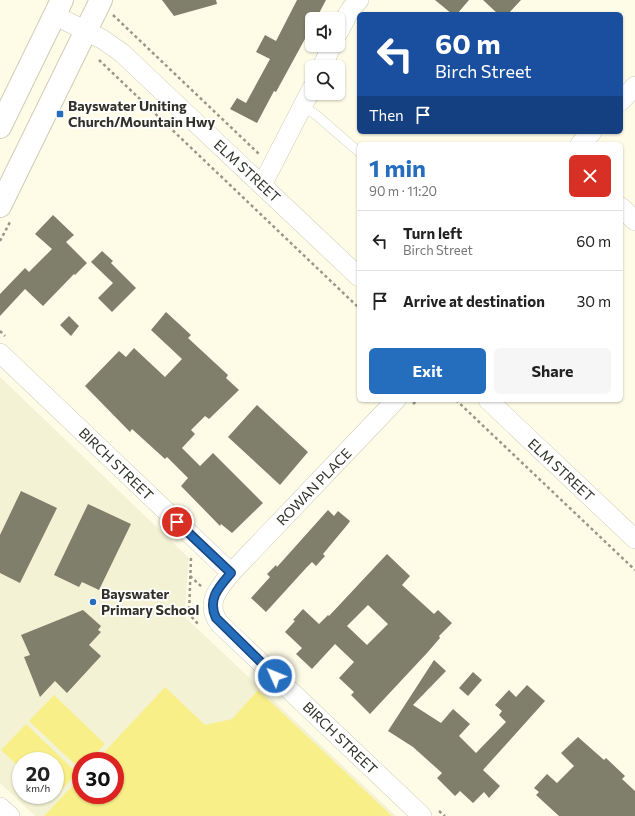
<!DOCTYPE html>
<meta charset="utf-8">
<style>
:root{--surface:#fff;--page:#f6f6f6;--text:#222;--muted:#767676;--line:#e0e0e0;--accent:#256dbd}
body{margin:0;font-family:Commissioner,sans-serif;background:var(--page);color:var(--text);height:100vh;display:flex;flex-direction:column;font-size:15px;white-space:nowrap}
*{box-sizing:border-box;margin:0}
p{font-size:13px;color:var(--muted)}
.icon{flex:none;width:22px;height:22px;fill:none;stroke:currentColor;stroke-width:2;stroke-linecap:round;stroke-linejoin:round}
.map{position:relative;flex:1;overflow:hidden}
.side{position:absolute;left:357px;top:142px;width:266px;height:260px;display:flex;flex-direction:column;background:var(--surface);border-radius:6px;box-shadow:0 1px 3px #0004}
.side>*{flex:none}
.banner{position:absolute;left:357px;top:12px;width:266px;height:122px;border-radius:6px;box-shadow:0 1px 3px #0004;background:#1a4fa0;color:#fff;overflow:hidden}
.tools{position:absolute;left:305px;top:12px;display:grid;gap:8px}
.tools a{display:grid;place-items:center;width:40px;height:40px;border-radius:6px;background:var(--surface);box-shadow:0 1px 3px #0004;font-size:20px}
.speed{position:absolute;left:12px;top:752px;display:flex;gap:8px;font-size:20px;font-weight:700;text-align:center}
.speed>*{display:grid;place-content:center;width:52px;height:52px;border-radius:50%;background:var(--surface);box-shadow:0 1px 3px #0004;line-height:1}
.speed small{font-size:10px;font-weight:400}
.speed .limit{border:6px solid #d22;background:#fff;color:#111}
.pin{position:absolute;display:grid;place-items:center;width:34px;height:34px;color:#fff;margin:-17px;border:2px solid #fff;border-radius:50%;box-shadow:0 1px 4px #0007}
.me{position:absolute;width:44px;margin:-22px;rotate:314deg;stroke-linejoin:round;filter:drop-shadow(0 0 3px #0008)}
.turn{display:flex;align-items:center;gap:14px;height:84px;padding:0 12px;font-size:18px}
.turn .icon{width:52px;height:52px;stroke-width:2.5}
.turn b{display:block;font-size:28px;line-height:34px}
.then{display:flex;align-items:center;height:38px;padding:0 12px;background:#0003;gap:8px;font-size:15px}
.round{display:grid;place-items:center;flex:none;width:42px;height:42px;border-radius:6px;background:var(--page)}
.head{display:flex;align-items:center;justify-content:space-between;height:68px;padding:0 12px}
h1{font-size:24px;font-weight:700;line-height:30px;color:var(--accent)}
.action{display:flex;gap:8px;margin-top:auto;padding:8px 12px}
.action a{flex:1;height:46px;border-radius:6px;background:var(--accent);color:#fff;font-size:16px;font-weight:700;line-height:46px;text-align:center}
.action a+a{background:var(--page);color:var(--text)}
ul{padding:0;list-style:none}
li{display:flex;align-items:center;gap:12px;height:60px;padding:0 12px;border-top:1px solid var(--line)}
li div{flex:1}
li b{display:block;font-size:15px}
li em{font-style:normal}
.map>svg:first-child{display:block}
.built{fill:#f4f2d4;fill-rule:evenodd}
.green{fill:#f8ef88}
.building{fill:#807f6b;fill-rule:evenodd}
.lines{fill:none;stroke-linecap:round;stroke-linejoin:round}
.lane-casing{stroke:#ceccb7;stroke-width:10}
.street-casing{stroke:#ceccb7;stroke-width:20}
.primary-casing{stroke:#ceccb7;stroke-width:24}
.path{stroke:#999888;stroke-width:2.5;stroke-dasharray:3 3;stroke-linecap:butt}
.lane{stroke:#fff;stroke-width:9}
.street{stroke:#fff;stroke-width:19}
.primary{stroke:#fff;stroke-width:22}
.route-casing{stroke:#18477b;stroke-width:10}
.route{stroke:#256dbd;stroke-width:7}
.poi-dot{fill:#256dbd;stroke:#fff;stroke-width:1.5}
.labels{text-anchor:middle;stroke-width:3.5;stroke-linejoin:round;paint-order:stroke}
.poi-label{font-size:14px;font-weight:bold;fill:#323129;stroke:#fff;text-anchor:start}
.street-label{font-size:14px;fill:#323129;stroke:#fff}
</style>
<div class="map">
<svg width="635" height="816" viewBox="0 0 635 816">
<rect width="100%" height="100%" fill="#fefce6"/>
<path class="built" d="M0,377L189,558L184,616L396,816H35L0,783ZM21,761H55V795H21ZM81,761H115V795H81Z"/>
<path class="green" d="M165,687L205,725L232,719L258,690L392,816H44L81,777V795H115V761H96Z
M54,695L105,744L89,761H81V770L29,721Z
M26,724L77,773L53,799L49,795H55V761H21V769L1,750Z"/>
<path class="building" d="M162,0H216L217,4L174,16Z
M297,0H326L316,19H312V26L276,92L274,91L257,123L230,109L237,98L246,103L270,59L256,52L265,35L276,41Z
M435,0H469L457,14H452Z
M483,0H521L508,14H498Z
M53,215L74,235L66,242L87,263L75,275L74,274L43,306L25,289L0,316V294L25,268L29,272L52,249L35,234Z
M102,251L113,261L111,263L136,288L112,312L98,298L113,283L91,262Z
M166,312L191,335L188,338L228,375L226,378L239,390L209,419L205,416L191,430L195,434L182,448L200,466L213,453L263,503L232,533L221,524L220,526L181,486L188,478L167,457L165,459L132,429L130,432L85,386L119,351L126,357L134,348L165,377L182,359L151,330Z
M69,316L79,326L71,336L60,325Z
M257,405L308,452L280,485L228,437Z
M21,491L57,508L20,583L0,573V535Z
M88,504L131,524L99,590L82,582L79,587L54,575Z
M328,510L334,516L338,511L350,521L348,524L323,554L325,556L316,566L312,562L307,567L266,612L251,598L270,577L267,574L276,565L277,567Z
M387,554L410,576L402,585L434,614L438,610L452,623L439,636L440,638L427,653L370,714L351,695L354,692L339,678L354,662L335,644L312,669L296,654L302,648L285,632L295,621L293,620L303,609L319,624L328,615L329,616ZM368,605L388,624L367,645L347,626Z
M83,610L101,626L98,630L101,632L89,645L101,656L67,693L55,681L40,697L24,657L30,655L21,635Z
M434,660L446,671L413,705L441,723L453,709L470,724L459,736L476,753L506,722L499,715L502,711L495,705L509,690L516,697L527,685L545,701L483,770L500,786L489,798L484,792L473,803L460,791L455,796L437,778L442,773L413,747L388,731Z
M473,672L482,680L468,696L459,688Z
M578,737L604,760L606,758L625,776L622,779L635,791V816H559L536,795L539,792L534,788L547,774L557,783L574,766L561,753Z"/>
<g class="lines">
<defs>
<path id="lane" d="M303,107L315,114L359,152"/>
<path id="street" d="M54,15L102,39L122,53L359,277
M338,33L350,10L359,0
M322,67L332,45
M621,101L635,86
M580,144L592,132
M262,185L312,88
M621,207L635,221
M0,353L231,573C218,589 205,603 219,623L422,816
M488,400L635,539
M231,573L396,400
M0,807L10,816"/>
<path id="primary" d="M0,127L62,0
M0,206L101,0"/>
</defs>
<use href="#lane" class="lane-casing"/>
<use href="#street" class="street-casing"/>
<use href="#primary" class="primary-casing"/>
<path class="path" d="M113,15L259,154
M99,60L359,308
M0,241L10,222
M0,331L5,336
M456,400L635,570
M413,404L418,400
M191,558L189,614L199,625
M190,576L202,587
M439,811L445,816"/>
<use href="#lane" class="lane"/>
<use href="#street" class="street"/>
<use href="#primary" class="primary"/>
</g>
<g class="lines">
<defs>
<path id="route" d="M177,522L231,573C219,587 207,599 216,618L275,676"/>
</defs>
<use href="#route" class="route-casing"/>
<use href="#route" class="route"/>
</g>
<g class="poi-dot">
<rect x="56" y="110" width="8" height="8" rx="2"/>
<circle cx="93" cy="602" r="4"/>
</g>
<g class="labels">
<g class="poi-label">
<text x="68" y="111">Bayswater Uniting<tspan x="68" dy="16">Church/Mountain Hwy</tspan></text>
<text x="101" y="599">Bayswater<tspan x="101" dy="16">Primary School</tspan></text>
</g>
<g class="street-label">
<text transform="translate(247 171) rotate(43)" y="5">ELM STREET</text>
<text transform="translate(116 464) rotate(44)" y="5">BIRCH STREET</text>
<text transform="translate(561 470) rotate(43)" y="5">ELM STREET</text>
<text transform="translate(314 487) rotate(-46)" y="5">ROWAN PLACE</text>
<text transform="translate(340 738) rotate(44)" y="5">BIRCH STREET</text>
</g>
</g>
</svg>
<div class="tools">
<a><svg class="icon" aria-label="sound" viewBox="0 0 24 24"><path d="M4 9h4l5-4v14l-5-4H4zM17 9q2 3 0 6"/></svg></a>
<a><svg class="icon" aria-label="search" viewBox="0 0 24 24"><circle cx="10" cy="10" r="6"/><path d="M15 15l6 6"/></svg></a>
</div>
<div class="speed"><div>20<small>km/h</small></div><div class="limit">30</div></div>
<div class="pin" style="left:177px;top:522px;background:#d93025"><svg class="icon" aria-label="arrive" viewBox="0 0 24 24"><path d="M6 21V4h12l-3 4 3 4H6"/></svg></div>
<svg class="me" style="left:275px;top:676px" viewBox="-20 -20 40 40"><circle r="17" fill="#256dbd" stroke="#fff" stroke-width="3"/><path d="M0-11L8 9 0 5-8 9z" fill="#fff"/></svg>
<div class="banner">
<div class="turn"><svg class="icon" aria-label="left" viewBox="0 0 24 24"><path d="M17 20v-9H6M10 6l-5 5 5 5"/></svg><div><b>60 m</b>Birch Street</div></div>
<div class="then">Then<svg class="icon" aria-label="arrive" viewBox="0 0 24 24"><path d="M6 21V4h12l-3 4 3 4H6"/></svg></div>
</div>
<section class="side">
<div class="head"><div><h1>1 min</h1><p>90 m · 11:20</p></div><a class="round" style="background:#d93025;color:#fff"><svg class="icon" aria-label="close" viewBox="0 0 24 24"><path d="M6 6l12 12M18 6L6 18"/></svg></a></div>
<ul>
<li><svg class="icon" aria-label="left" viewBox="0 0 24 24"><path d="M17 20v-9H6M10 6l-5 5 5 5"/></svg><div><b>Turn left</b><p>Birch Street</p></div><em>60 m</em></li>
<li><svg class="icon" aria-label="arrive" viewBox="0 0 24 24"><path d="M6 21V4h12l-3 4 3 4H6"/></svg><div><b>Arrive at destination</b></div><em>30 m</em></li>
</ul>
<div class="action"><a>Exit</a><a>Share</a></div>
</section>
</div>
